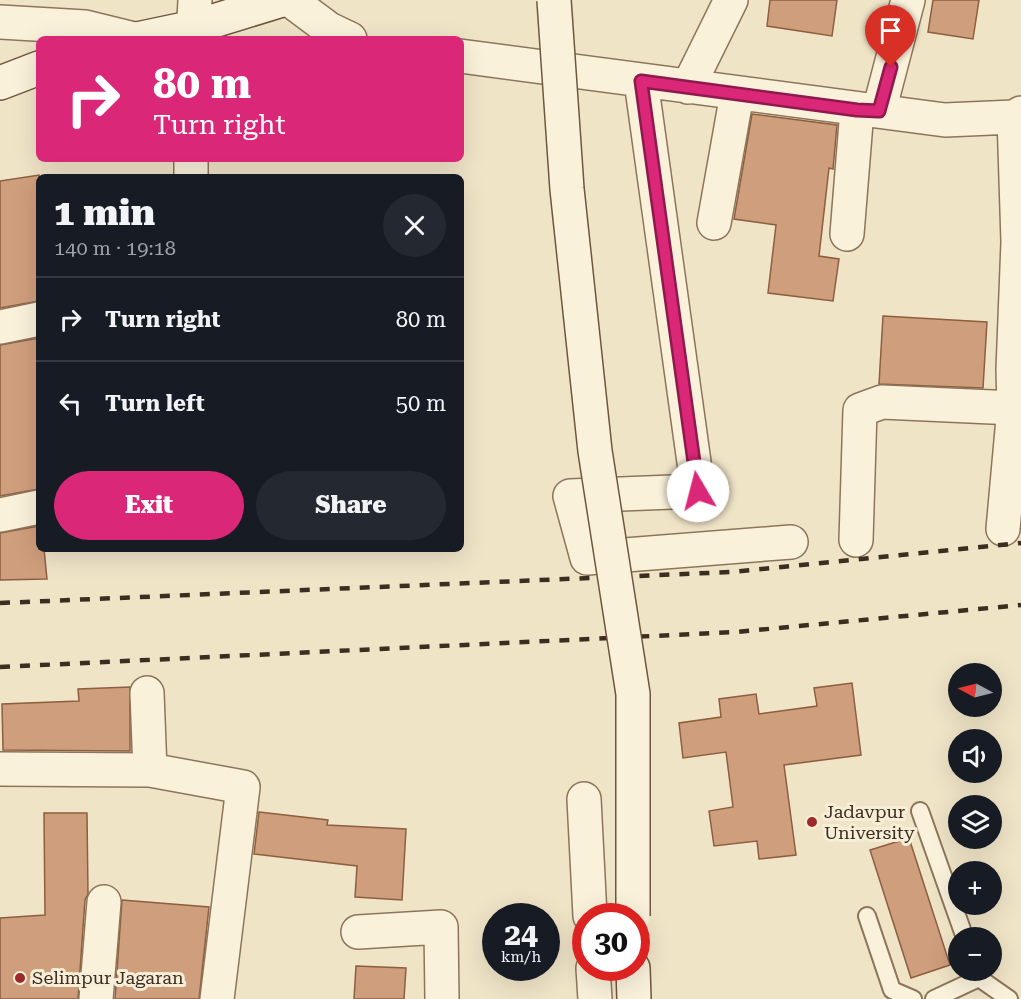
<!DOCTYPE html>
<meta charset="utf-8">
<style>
:root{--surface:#171b24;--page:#242831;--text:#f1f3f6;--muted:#9ea1a6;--line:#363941;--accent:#db2777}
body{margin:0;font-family:"Roboto Serif",serif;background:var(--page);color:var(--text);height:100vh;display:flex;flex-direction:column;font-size:22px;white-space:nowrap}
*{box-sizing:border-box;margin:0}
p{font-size:20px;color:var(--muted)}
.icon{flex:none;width:33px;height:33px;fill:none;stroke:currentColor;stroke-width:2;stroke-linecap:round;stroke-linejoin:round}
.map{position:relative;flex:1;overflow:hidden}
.details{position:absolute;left:36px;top:174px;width:428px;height:378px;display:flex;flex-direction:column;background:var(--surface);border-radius:9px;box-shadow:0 6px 24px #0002}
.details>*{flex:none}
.hud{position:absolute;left:36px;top:36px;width:428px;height:126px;border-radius:9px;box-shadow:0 6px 24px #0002;background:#db2777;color:#fff;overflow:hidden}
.needle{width:39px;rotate:277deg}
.buttons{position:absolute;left:948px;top:663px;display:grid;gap:12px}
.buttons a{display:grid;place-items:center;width:54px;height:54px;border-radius:50%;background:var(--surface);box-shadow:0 6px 24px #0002;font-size:30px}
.speed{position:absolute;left:482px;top:903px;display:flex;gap:12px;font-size:30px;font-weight:700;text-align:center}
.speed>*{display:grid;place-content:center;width:78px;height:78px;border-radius:50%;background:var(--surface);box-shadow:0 6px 24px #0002;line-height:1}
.speed small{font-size:15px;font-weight:400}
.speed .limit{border:9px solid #d22;background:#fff;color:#111}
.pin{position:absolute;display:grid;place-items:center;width:51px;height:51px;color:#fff;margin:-62px -26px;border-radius:50% 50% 50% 0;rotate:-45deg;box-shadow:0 0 6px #0007}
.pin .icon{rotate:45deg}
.me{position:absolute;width:66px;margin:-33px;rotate:352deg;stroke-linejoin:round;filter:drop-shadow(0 0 4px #0008)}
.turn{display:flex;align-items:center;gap:21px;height:126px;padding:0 18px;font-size:27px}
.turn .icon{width:78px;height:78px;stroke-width:2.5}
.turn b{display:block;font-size:42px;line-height:51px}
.round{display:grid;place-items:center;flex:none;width:63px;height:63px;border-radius:32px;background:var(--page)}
.head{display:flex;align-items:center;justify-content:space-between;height:102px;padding:0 18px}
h1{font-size:36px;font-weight:800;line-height:45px}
.action{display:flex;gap:12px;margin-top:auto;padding:12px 18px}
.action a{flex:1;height:69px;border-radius:36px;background:var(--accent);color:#fff;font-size:24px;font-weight:800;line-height:69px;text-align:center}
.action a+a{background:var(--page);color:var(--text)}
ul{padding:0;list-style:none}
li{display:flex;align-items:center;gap:18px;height:84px;padding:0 18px;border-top:2px solid var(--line)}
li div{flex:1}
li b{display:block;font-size:22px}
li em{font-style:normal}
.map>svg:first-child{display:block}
.building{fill:#cf9e7c;stroke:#8d5e40;stroke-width:1.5}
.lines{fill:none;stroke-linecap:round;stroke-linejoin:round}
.lane-casing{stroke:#8d755b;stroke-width:20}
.street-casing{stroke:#8d755b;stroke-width:36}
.secondary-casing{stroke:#6f563e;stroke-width:36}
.lane{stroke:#faf1db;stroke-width:16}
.street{stroke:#faf1db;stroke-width:33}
.secondary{stroke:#faf1db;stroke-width:33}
.rail{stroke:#3d2d20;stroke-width:4.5;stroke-dasharray:10 10;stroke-linecap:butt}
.secondary-bridge-casing{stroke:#6f563e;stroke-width:36;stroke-linecap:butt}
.secondary-bridge{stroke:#faf1db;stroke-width:33}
.route-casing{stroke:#8e194d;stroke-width:15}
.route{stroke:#db2777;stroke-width:10}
.poi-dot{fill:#9e292b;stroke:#f7eed7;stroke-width:2}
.labels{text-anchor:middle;stroke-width:6;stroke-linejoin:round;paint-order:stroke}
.poi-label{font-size:18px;fill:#3d2d20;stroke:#f7eed7;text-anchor:start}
</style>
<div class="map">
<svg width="1021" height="999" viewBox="0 0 1021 999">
<rect width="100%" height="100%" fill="#f0e4c7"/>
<path class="building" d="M770,0H837L832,36L767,26Z
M933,0H979L973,39L928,32Z
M752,114L837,125L833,169L829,168L819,256L839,259L833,301L768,293L776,225L734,219Z
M39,175V301L0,308V181Z
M883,316L987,322L983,388L879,384Z
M39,338V489L0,496V345Z
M39,526V549H44L47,579L0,580V533Z
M852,683L861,755L784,765L796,855L759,859L757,841L714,846L709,811L733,807L726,752L683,758L679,723L721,717L719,699L756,694L759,714L817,706L814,688Z
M130,687V751L3,750L2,704L79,701L78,689Z
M259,812L328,820L327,825L406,829L402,900L355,897L357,866L254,854Z
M44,813H87L88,894L85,900L78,999H0V918L45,915Z
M909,838L950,965L911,978L870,850Z
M122,900L209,907L199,999H115Z
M356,966L406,968L404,999H354Z"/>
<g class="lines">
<defs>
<path id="lane" d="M920,811L965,938
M867,916L892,990L913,999
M976,970L979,978L1009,999
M934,999L979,978"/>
<path id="street" d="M290,0L329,29L350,39
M0,22L85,27L134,39
M193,39L195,0
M460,56L945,120L1014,117L1021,113
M641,81L698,491L570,496L587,558L791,542
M688,87L731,0
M879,111L908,0
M191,177V159
M714,223L737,94
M847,234L857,110
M0,327L39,319
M0,515L39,507
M1003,529L1014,408L1013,370L1018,242L1014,117
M856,540L860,410L882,402L1014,408
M147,693L150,770
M0,769L150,770L243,787L217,999
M584,799L590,916
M358,932L441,927L442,999
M593,968L595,999
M96,999L104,902"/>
<path id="secondary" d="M137,39L194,27L282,0
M0,83L39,68
M633,968L634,999"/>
</defs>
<use href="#lane" class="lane-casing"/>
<use href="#street" class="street-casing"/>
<use href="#secondary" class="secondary-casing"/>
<use href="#lane" class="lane"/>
<use href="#street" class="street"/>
<use href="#secondary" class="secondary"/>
<path class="rail" d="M0,603L731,572L1021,543
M0,667L736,632L1021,605"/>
<defs>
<path id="secondary-bridge" d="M554,0L567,189L595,451L633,694V916"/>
</defs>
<use href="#secondary-bridge" class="secondary-bridge-casing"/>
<use href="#secondary-bridge" class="secondary-bridge"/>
</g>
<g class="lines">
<defs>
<path id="route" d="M698,491L641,81L857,110L879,111L891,67"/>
</defs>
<use href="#route" class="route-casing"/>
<use href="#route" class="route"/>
</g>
<g class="poi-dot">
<circle cx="812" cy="822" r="6"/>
<circle cx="20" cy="978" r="6"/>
</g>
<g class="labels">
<g class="poi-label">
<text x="824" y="818">Jadavpur<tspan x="824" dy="21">University</tspan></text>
<text x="32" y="984">Selimpur Jagaran</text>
</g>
</g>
</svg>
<div class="buttons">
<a><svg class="needle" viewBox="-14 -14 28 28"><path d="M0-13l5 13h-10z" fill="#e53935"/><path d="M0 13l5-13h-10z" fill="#9ea1a6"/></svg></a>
<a><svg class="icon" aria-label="sound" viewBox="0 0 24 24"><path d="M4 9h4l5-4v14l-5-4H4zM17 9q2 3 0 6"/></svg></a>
<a><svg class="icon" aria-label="layers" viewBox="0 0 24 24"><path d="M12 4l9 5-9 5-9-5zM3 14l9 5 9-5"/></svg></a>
<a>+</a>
<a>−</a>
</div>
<div class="speed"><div>24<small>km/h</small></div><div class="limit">30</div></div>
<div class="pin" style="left:891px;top:67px;background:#d93025"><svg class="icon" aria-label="arrive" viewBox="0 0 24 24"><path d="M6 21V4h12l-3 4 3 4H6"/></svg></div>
<svg class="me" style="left:698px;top:491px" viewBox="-20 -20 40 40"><circle r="19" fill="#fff"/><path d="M0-13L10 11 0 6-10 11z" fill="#db2777"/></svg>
<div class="hud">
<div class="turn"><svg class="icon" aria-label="right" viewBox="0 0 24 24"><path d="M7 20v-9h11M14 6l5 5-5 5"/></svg><div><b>80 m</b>Turn right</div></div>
</div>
<section class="details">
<div class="head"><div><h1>1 min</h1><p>140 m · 19:18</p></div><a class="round"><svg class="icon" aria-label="close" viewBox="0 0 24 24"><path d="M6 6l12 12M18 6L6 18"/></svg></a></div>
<ul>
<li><svg class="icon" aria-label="right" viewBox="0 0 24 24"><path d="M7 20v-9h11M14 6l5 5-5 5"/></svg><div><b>Turn right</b></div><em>80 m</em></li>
<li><svg class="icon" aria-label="left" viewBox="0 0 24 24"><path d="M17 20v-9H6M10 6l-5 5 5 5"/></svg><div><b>Turn left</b></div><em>50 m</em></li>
</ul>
<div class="action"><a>Exit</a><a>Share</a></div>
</section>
</div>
